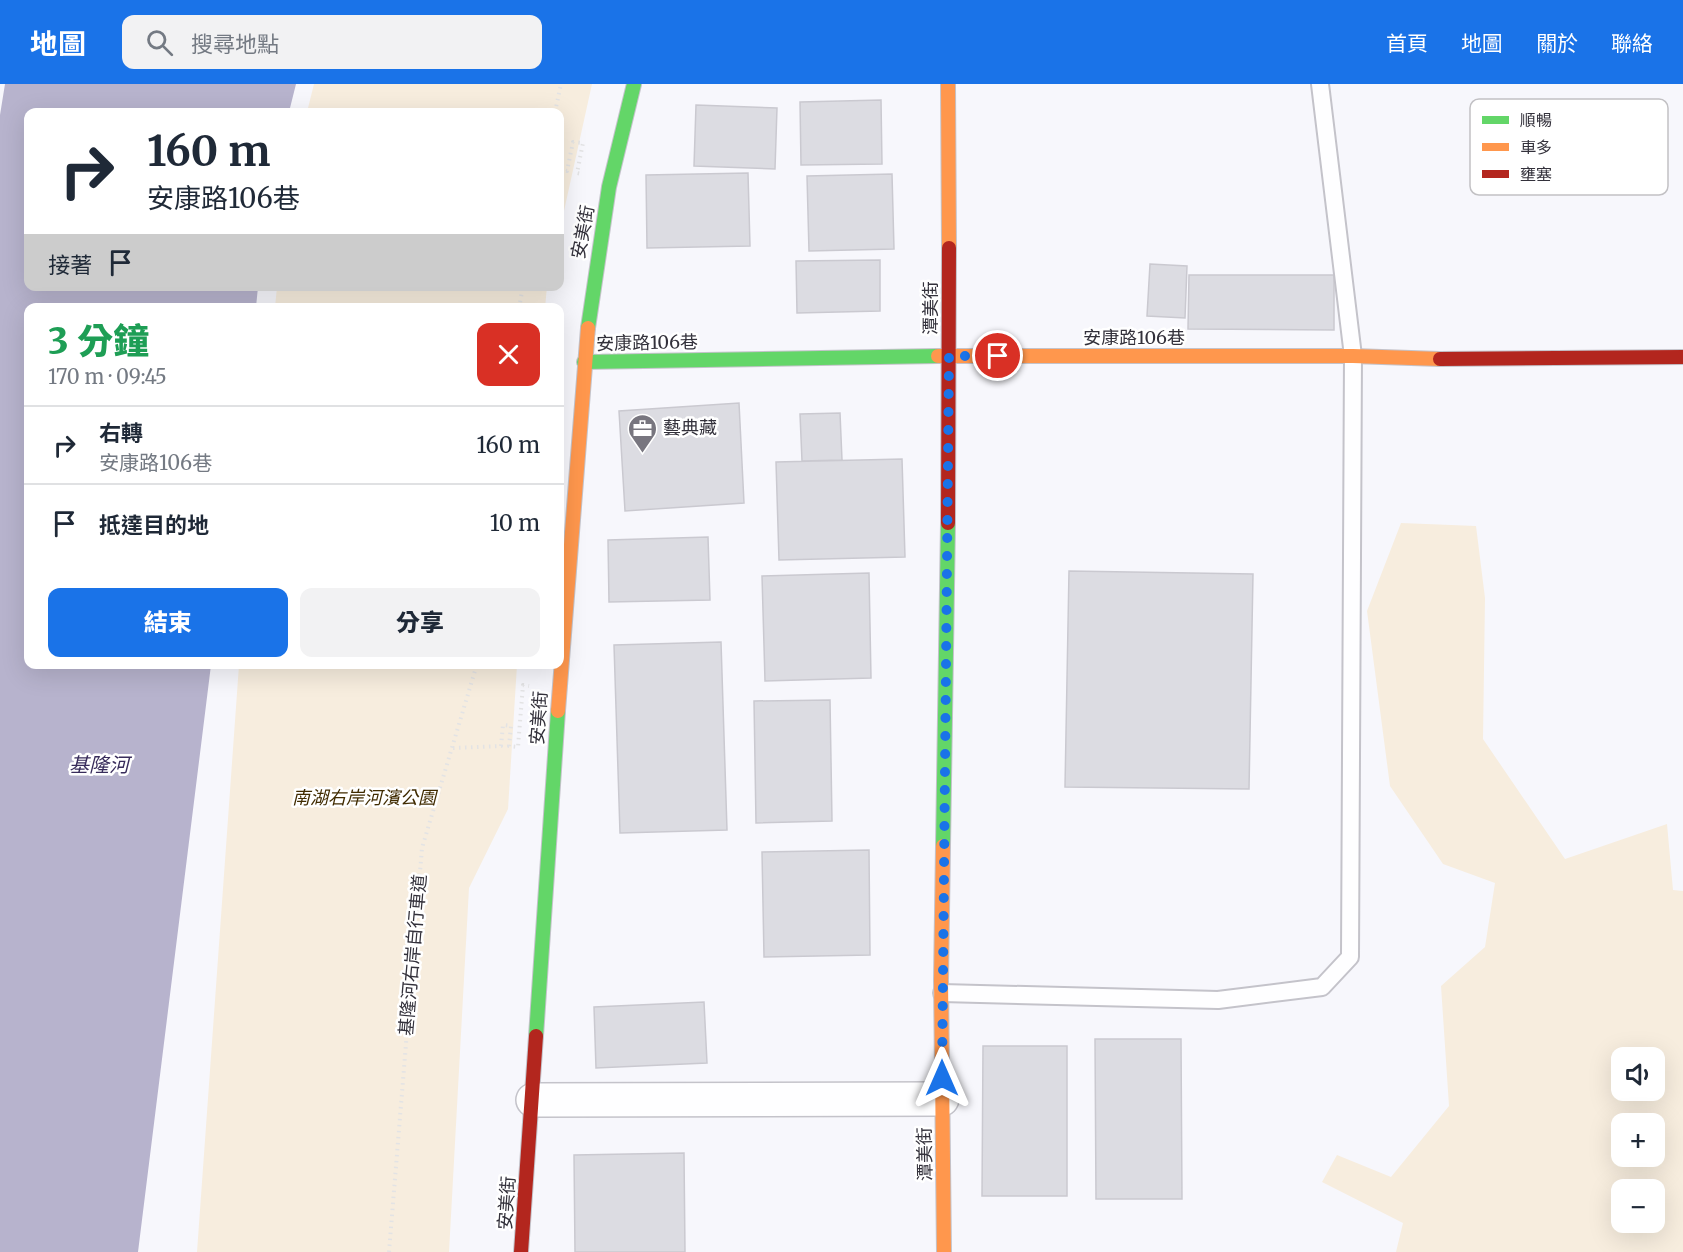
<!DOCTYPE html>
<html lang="zh-TW">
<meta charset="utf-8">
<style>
:root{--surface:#fff;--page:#f2f2f3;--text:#1f2937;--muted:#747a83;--line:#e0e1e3;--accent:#1a73e8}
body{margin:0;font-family:Merriweather,"Noto Sans TC",serif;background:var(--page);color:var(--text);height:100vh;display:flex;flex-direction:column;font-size:22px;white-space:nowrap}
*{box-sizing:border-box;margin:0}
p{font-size:20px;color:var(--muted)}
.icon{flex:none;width:33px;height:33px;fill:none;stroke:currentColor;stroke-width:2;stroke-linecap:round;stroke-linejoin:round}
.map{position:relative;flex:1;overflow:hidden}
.side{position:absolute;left:24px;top:219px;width:540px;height:366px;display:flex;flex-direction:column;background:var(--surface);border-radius:12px;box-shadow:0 6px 24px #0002}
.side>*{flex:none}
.hud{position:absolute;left:24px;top:24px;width:540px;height:183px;border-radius:12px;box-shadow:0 6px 24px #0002;background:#fff;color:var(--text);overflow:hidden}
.controls{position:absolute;left:1611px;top:963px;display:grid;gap:12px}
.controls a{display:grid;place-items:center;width:54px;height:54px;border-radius:12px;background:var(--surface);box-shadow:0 6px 24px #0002;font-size:30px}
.pin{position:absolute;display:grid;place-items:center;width:51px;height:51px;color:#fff;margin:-26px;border:3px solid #fff;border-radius:50%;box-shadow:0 2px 6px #0007}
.me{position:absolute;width:66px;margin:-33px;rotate:0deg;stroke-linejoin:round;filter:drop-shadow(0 0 4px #0008)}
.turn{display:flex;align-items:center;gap:21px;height:126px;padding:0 24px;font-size:27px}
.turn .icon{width:78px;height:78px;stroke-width:2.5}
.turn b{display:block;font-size:42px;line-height:51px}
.then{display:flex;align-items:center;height:57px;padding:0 24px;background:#0003;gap:12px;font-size:22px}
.round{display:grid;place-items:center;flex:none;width:63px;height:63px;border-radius:12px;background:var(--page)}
.overview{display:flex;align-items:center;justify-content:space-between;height:102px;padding:0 24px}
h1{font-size:36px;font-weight:800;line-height:45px;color:#1e9e55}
.cta{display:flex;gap:12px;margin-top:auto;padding:12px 24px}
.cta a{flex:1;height:69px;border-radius:12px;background:var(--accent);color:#fff;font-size:24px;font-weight:800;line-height:69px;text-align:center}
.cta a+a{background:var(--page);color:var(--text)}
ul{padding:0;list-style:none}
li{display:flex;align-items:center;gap:18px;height:78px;padding:0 24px;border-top:2px solid var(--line)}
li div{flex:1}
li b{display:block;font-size:22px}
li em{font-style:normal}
header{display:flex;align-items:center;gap:36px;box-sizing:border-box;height:84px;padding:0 30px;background:var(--accent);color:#fff}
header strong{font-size:28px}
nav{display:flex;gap:33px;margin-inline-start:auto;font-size:21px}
.search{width:420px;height:54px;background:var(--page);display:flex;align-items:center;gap:15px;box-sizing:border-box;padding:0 21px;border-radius:12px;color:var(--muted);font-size:22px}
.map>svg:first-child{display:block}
.green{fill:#f7edde;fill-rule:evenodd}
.water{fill:#b7b3cd}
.building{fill:#dcdce2;stroke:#cac9d0;stroke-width:1.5}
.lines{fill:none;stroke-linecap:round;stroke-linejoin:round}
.lane-casing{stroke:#c4c3ca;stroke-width:20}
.street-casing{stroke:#c4c3ca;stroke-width:36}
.fast-casing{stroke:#c4c3ca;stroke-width:16}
.slow-casing{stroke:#c4c3ca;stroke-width:16}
.jam-casing{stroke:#c4c3ca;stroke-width:16}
.path{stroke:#e3e3e4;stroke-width:4;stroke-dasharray:1.5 4.5;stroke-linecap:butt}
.lane{stroke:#fefeff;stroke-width:16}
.street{stroke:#fefeff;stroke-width:33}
.fast{stroke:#63d668;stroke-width:14}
.slow{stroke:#ff974d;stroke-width:14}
.jam{stroke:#b3261e;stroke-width:14}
.route{stroke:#1a73e8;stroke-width:10;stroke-dasharray:0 18}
.labels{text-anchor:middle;stroke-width:5;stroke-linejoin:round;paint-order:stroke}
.street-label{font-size:18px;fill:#33313b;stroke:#fff}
.poi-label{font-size:18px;fill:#33313b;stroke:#fff;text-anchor:start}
.park-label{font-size:18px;font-style:italic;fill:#402b00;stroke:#fff}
.water-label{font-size:20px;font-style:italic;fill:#382c5b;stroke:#fff}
.key{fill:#fff;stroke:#c2c1c4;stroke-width:1.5}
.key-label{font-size:16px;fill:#33313b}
</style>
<header>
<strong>地圖</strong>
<div class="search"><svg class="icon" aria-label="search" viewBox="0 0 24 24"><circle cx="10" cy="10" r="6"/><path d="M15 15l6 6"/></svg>搜尋地點</div>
<nav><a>首頁</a><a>地圖</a><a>關於</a><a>聯絡</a></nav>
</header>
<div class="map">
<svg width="1683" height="1168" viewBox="0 0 1683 1168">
<rect width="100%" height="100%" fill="#f7f7fc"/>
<path class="green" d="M314,0H592L560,145V28H307Z
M277,203V202L547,203L545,223H275Z
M1401,439L1476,442L1485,514L1483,655L1565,775L1667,740L1673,806L1683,807V1168H1396L1403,1139L1322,1098L1337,1071L1391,1093L1449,1022L1441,902L1485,863L1495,799L1443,780L1390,702L1367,527ZM1622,974H1654V1006H1622ZM1622,1040H1654V1072H1622ZM1622,1106H1654V1138H1622Z
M239,581H517L508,725L469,804L449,1168H197Z"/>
<path class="water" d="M5,0H296L289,28H28V202L258,203L256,223L28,224V580L211,581L138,1168H0V31Z"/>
<path class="building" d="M881,16L882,80L801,81L800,18Z
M696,21L777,24L775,85L694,82Z
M748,89L750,162L647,164L646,91Z
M892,90L894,165L809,167L807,92Z
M880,176V227L797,229L796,177Z
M1150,180L1187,182L1185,234L1147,232Z
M1189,191H1334V246L1188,245Z
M739,319L744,419L625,427L619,327Z
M840,329L842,376L802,377L800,330Z
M902,375L905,473L779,476L776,378Z
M708,453L710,516L609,518L608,456Z
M1069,487L1253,490L1249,705L1065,703Z
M869,489L871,594L765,597L762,492Z
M721,558L727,746L620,749L614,561Z
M830,616L832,737L756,739L754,617Z
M869,766L870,871L764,873L762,768Z
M704,918L707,979L596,984L594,923Z
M1095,955H1181L1182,1115H1096Z
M983,962H1067V1112H982Z
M684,1069L685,1168H575L574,1071Z"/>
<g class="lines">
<defs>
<path id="lane" d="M942,909L1218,916L1322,903L1350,873L1353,272L1320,0"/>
<path id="street" d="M533,1016L942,1015"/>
<path id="fast" d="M588,244L609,103L634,0
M584,278L938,272
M943,762L948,439
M536,952L558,627"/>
<path id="slow" d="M948,0L949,164
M938,272H1353L1440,275
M558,627L588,244
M943,762L941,896L944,1168"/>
<path id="jam" d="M1440,275L1683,273
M948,439L949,164
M521,1168L536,952"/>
</defs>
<use href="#lane" class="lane-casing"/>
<use href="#street" class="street-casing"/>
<use href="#fast" class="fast-casing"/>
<use href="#slow" class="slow-casing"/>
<use href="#jam" class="jam-casing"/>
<path class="path" d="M555,28L561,0
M560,86L567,87L573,58L583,59L577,89L582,90
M519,224L523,202
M453,664L501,662L503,641L511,642L509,662L518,663L523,601L529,602
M389,1168L422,764L477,580"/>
<use href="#lane" class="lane"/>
<use href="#street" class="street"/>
<use href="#fast" class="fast"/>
<use href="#slow" class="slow"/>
<use href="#jam" class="jam"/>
</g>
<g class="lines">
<path class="route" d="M942,994L949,272H998"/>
</g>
<defs>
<symbol id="office-pin" viewBox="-11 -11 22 30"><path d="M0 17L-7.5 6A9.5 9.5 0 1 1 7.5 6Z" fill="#78767f" stroke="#fff"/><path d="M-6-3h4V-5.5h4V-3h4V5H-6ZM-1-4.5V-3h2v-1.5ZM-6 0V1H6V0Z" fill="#fff"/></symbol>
</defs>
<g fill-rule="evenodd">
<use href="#office-pin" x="626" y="328" width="33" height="45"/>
</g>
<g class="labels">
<g class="street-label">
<text transform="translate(583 148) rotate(-79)" y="6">安美街</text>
<text transform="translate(931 224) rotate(-90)" y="6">潭美街</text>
<text x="1134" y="260">安康路106巷</text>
<text transform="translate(647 259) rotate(-1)" y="6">安康路106巷</text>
<text transform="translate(539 634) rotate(-86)" y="6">安美街</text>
<text transform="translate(413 871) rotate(-85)" y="6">基隆河右岸自行車道</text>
<text transform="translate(925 1070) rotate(-91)" y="6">潭美街</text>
<text transform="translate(507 1119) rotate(-86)" y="6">安美街</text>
</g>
<g class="poi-label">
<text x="663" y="350">藝典藏</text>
</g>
<g class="park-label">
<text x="364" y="720">南湖右岸河濱公園</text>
</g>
<g class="water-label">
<text x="99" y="688">基隆河</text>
</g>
</g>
<rect x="1470" y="15" width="198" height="96" rx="9" class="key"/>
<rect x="1482" y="32" width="27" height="8" fill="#63d668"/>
<rect x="1482" y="59" width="27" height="8" fill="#ff974d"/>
<rect x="1482" y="86" width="27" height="8" fill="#b3261e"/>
<g class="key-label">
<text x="1520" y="42">順暢</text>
<text x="1520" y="69">車多</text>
<text x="1520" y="96">壅塞</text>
</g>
</svg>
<div class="controls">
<a><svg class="icon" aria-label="sound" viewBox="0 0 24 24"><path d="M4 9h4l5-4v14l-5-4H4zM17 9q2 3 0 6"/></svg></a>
<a>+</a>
<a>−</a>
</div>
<div class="pin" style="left:998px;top:272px;background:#d93025"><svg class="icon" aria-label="arrive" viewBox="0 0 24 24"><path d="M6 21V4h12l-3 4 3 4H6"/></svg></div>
<svg class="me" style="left:942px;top:994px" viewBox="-20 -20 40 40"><path d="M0-17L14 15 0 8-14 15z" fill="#1a73e8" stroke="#fff" stroke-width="4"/></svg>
<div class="hud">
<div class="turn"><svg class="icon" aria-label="right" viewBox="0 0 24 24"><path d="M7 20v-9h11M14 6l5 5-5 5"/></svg><div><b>160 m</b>安康路106巷</div></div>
<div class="then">接著<svg class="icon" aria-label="arrive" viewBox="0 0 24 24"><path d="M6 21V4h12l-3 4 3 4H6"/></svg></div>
</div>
<section class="side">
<div class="overview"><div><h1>3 分鐘</h1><p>170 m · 09:45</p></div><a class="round" style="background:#d93025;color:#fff"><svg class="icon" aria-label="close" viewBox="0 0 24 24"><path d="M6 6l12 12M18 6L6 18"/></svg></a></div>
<ul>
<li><svg class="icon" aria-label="right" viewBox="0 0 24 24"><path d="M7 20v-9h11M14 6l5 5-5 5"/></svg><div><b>右轉</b><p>安康路106巷</p></div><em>160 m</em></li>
<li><svg class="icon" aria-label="arrive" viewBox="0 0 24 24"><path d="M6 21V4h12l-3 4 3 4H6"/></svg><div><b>抵達目的地</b></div><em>10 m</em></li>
</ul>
<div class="cta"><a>結束</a><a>分享</a></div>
</section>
</div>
